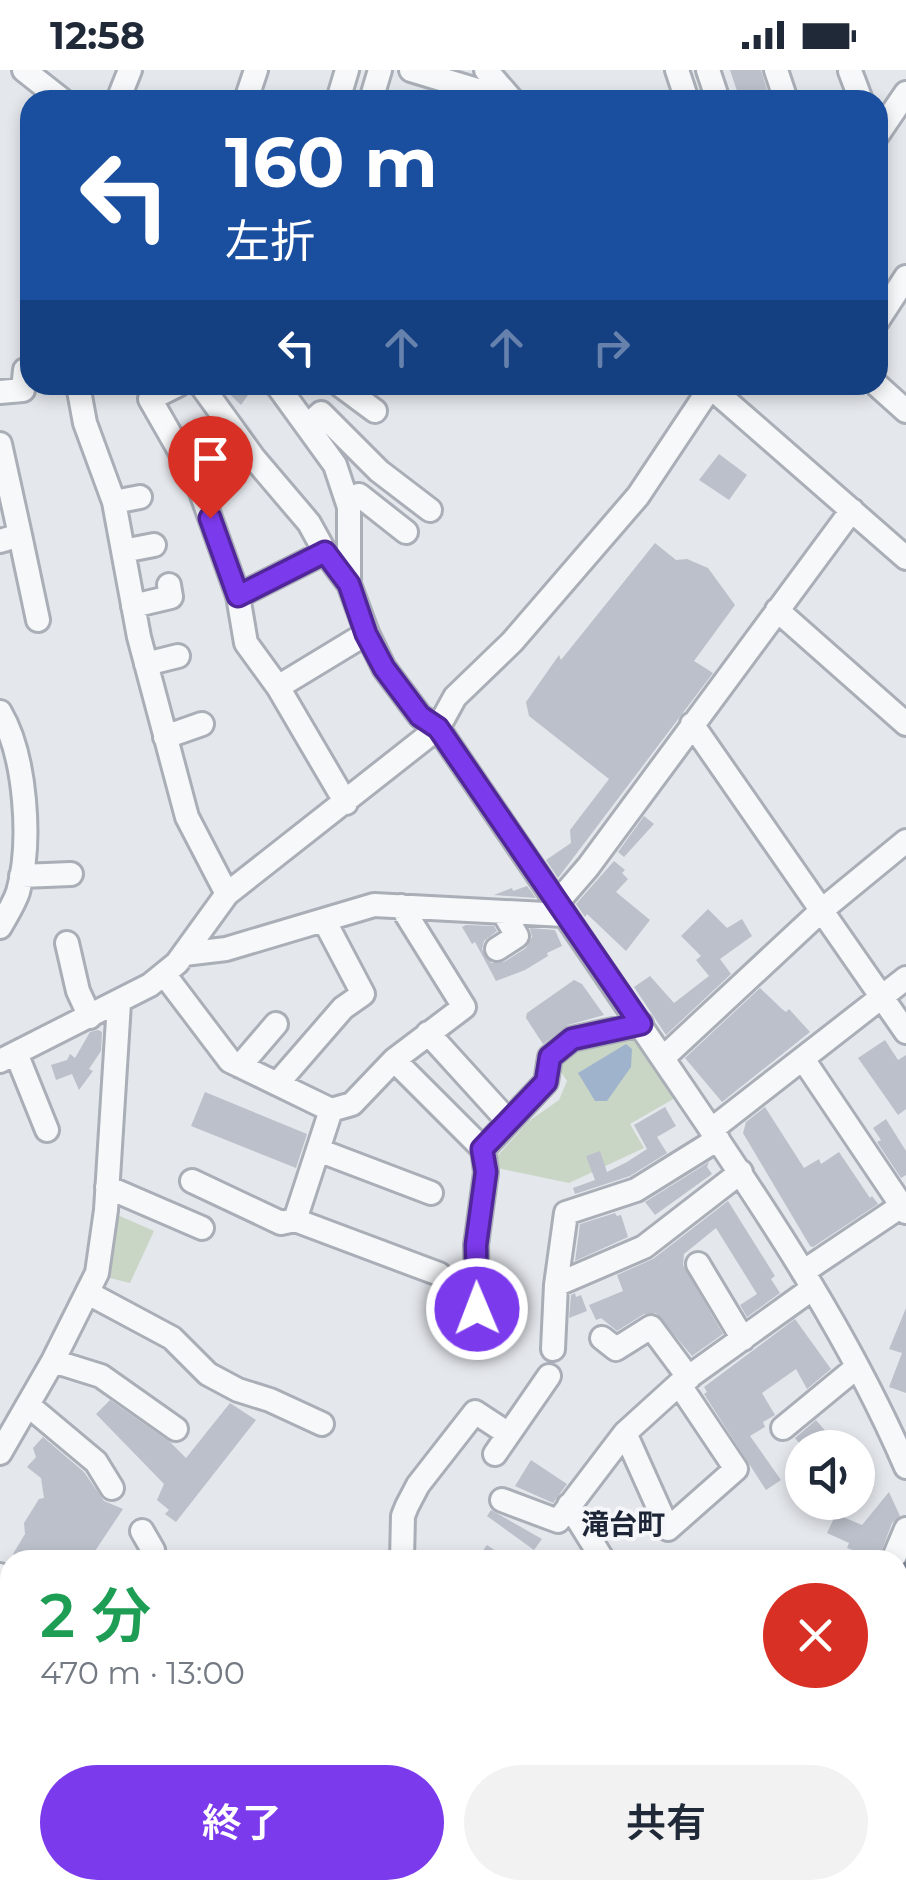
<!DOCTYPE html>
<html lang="ja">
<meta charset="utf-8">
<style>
:root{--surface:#fff;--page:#f2f2f3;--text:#1f2937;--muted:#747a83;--accent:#7c3aed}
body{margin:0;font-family:Montserrat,"Noto Sans JP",sans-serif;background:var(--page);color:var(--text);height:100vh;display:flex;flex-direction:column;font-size:38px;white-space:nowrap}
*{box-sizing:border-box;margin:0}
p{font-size:32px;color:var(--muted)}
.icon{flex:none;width:55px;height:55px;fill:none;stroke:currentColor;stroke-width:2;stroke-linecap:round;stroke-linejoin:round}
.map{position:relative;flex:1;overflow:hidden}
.details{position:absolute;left:0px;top:1480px;width:908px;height:350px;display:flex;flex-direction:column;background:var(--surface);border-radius:30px 30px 0 0;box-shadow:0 5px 15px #0003}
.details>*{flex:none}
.guide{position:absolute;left:20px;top:20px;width:868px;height:305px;border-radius:30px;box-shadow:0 5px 15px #0003;background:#1a4fa0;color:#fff;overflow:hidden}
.buttons{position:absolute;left:785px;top:1360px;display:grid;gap:20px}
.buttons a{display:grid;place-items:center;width:90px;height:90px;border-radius:50%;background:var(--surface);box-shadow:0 5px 15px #0003;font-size:50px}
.pin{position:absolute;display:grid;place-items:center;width:85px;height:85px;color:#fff;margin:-102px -42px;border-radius:50% 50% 50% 0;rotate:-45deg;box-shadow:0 0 10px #0007}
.pin .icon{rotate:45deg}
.me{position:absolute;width:110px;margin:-55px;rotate:359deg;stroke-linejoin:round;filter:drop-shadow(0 0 8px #0008)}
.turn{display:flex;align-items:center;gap:35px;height:210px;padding:0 40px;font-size:45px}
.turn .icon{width:130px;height:130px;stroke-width:2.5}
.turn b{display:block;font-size:70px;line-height:85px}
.lanes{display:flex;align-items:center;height:95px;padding:0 40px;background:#0003;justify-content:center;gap:50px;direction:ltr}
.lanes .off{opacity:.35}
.round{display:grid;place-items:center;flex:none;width:105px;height:105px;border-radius:52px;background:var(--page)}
.overview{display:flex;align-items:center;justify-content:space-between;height:170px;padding:0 40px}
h1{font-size:60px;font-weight:600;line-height:75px;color:#1e9e55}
.button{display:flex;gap:20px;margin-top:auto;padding:20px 40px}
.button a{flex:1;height:115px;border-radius:60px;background:var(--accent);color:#fff;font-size:40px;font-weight:600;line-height:115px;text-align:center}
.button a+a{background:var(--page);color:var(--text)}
.status{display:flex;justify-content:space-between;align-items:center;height:70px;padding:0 50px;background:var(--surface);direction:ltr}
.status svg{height:28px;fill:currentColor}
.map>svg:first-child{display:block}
.green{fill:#c9d6c5}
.water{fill:#9fb4cc}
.building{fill:#bbc0ca}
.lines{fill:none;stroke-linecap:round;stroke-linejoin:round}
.minor-casing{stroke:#a9aeb7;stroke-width:28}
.minor{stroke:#f7f8fa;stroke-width:22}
.rail-casing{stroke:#7d8696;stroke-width:9}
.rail{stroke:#f4f6f9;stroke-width:5;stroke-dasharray:15;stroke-linecap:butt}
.route-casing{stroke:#51269a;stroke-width:25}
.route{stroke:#7c3aed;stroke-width:18}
.labels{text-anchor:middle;stroke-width:8;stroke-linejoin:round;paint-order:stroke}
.neighbourhood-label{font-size:28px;font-weight:bold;fill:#1d2536;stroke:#f4f6f9}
</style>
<div class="status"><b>12:58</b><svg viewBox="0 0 49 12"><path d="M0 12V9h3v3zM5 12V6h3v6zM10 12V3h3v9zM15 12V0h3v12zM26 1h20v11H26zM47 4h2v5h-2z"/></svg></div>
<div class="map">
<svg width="906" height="1830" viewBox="0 0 906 1830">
<rect width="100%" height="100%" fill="#e4e7ec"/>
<path class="green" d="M637,965L675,1028L630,1054L644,1078L569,1113L497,1098L493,1091L529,1051L559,1030L567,1011L558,997L578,975Z
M113,1143L154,1161L130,1213L102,1206Z"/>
<path class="water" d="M626,974L632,979L631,997L607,1031H595L578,1003Z"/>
<path class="building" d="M730,0H761L770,30H740Z
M220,315H255L241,335Z
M719,384L747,405L729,430L699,410Z
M655,473L676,490L687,489L708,498L735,535L694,591L713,603L558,808L546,790L571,773L570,760L609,709L529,646L526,632L559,585L561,590Z
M644,746L654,754L624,787L618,782Z
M614,791L625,800L622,803L628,809L616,822L650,850L626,881L587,844L585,847L576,834Z
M527,816L536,828L494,825L512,818L513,821Z
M708,839L727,858L742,849L752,866L720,889L731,904L666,965L634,917L650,906L674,933L709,906L696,890L701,886L681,866Z
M466,855L494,856L497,861L484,871L482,879L491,893L504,892L526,878L532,867L530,858L555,860L562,876L547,883L548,886L525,900L496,911L475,872L472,874L462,857Z
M574,910L582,914L604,945L568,955L543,974L526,948L527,943Z
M760,918L782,939L786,942L789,939L810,962L722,1032L685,988Z
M98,960L102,962L101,981L89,999L93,1001L79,1020L72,1004L56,1010L51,995L67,990L70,984L75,988L90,962Z
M885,970L898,990L906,985V1039L898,1045L858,988Z
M205,1022L307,1064L296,1098L191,1056Z
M665,1037L676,1056L657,1067L667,1083L630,1106L575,1124L573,1118L595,1110L586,1086L600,1081L607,1102L627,1092L647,1079L634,1055Z
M765,1037L804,1098L819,1089L821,1094L839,1082L870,1128L872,1126L878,1134L813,1177L810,1176L743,1063L746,1052Z
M886,1049L906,1081V1105L901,1108L877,1072L881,1070L873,1058Z
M709,1092L707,1097L712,1104L655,1145L645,1132Z
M728,1131L775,1206L771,1209L780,1223L747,1247L740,1235L757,1224L716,1158L684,1184L683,1195L723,1264L692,1286L656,1243L644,1244L617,1261L601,1248L596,1250L589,1235L623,1221L617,1205L653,1189Z
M615,1143L617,1146L621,1145L628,1167L575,1191L580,1154Z
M575,1223L576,1227L581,1225L587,1241L569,1248L571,1225Z
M906,1238V1323L889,1317L902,1283L889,1279Z
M795,1249L831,1299L807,1319L796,1299L762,1323L775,1345L763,1352L765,1357L750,1366L781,1410L766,1420L704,1324L707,1322L704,1317Z
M110,1330L170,1372L186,1388L230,1333L256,1350L176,1452L165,1444L169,1440L157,1430L164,1414L96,1344Z
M816,1350L840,1378H803L795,1368Z
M43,1367L84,1402L104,1431L123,1439L89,1490H19L13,1484L25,1464L24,1453L39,1429L44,1428L41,1408L27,1397L36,1387L33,1378Z
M531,1390L567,1414L553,1433L515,1416Z
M802,1394V1424L787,1411Z
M889,1422L900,1446L892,1453L878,1490H851L855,1481L847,1478L849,1473L827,1463L836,1444L862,1455Z
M491,1440L542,1469L534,1480L487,1446Z
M487,1475L509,1490H476Z"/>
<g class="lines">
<defs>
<path id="minor" d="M24,0L62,30
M411,0L510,30
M486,0L512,30
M677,0L687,30
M708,0L718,30
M776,0L786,30
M850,1L861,30
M118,30L130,0
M246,30L256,0
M338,30L347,0
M371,30L380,0
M878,64L906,23
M878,250L906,207
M78,315L85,353L114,432L139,567L187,747L227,824
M178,315L150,329L197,411L238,526L246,573L278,617L346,733
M201,315L253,387L309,453L325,482L349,514L367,563L384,598L420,646L438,658C523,785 610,909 695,1036C773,1151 851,1269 906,1397
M277,315L335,395L349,437V514
M340,315L375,341
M708,315L906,488
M877,315L906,341
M0,322L23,320L25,300H30
M308,355L321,343L379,401L430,440
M0,374L20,465L0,471
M197,411L253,387
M359,425L406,462
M114,432L140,427
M20,465L38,550
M123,481L154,475
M238,526L325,482
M133,536L171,527L169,515
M777,540L906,654
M146,594L178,586
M278,617L367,563
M0,642C26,686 32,773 18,822C14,834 6,846 0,857
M692,654L906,962
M165,667L202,654
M21,806L71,804
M556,834L588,797L852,440
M67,873L78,921L90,947
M497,879L517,866L503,842
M184,884L226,879L374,835L564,845
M164,904L230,991L331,1040L352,1034L394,990L464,937L401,836
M428,963L508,1051
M16,983L47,1060
M663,988L822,840L906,771
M803,989L906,1142
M394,990L483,1079
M0,991L150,915L177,893L227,824L438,658L455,627L512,572L638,426L712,315
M240,996L276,954
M277,1014L343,938L363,924L324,850
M331,1040L295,1150L439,1204
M711,1060L906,908
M318,1080L431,1123
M192,1111L281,1153L295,1150
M107,1117L202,1158
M698,1194L743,1269
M803,1202L900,1137
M556,1215L644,1177L741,1102
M88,1223L172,1268L208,1304L238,1320L270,1330L322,1354
M602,1268L616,1279L651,1257L689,1308
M478,1271L476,1175L486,1102L483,1079L546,1012L550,987L572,969L641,954
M553,1279L556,1215L566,1143L636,1120L718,1069
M53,1291L101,1306L176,1359
M28,1335L96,1392L112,1418
M783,1358L857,1297
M625,1363L668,1459L736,1399L679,1314
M0,1383L53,1291L97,1203L106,1140L119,933
M495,1384L549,1306
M502,1430L558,1451L625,1363L679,1314L813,1218
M569,1435L603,1490
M142,1461L153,1480L146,1490
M402,1490L403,1446L407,1436L418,1415L475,1342L507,1363
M893,1490L906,1459
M0,1505L10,1512
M0,1699L10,1709
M898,1807L902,1794
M162,1820L177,1830
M318,1820L336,1830
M482,1820L508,1830
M32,1830L44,1823L50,1830
M453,1830V1820
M647,1830L651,1820
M724,1830L728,1820
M889,1830L893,1820"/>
</defs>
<use href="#minor" class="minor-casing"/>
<use href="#minor" class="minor"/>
<defs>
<path id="rail" d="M898,1519L906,1496
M898,1547L906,1525
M778,1830L782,1820"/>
</defs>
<use href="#rail" class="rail-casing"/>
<use href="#rail" class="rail"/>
</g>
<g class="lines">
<defs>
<path id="route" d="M210,448L238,526L325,482L349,514L366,564L384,598L420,646L438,658L641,954L572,969L550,987L546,1012L482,1079L486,1102L476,1175L477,1239"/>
</defs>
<use href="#route" class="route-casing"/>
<use href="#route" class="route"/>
</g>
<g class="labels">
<g class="neighbourhood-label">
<text x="623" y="1464">滝台町</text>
</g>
</g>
</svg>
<div class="buttons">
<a><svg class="icon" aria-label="sound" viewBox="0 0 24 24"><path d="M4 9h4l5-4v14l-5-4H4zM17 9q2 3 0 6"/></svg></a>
</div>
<div class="pin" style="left:210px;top:448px;background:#d93025"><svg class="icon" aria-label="arrive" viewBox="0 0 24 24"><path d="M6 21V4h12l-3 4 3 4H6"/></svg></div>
<svg class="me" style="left:477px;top:1239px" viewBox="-20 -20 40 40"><circle r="17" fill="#7c3aed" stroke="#fff" stroke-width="3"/><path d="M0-11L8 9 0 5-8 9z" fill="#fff"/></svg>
<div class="guide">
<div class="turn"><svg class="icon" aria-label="left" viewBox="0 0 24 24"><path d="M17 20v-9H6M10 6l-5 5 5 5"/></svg><div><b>160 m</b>左折</div></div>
<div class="lanes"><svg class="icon" aria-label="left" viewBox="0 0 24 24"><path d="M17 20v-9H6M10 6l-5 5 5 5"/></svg><svg class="icon off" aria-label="ahead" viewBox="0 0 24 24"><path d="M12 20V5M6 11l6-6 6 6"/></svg><svg class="icon off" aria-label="ahead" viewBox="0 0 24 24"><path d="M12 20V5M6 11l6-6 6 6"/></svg><svg class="icon off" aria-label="right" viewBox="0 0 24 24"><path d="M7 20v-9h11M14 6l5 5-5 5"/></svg></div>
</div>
<section class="details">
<div class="overview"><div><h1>2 分</h1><p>470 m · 13:00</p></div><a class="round" style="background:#d93025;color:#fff"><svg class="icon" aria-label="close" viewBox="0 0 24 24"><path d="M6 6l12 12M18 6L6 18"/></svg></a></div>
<div class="button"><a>終了</a><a>共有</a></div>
</section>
</div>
